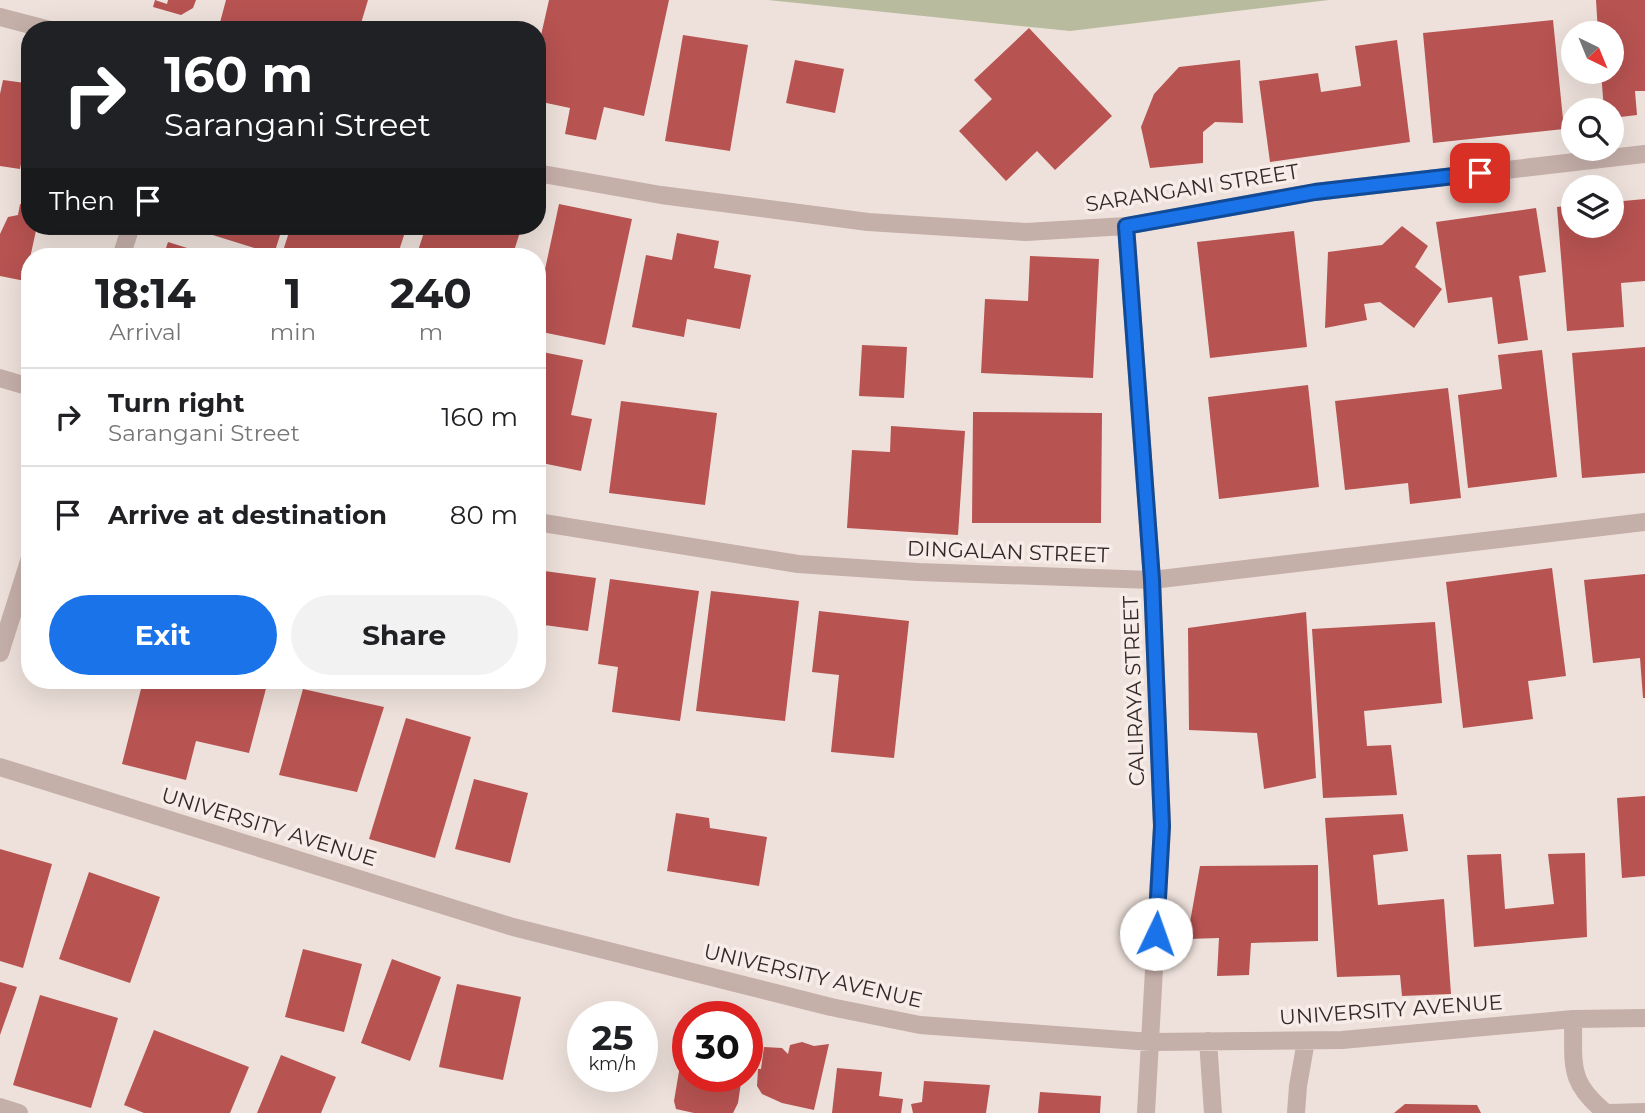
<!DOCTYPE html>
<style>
:root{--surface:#fff;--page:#f2f2f2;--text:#202124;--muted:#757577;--line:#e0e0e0;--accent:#1a73e8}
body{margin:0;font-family:Montserrat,sans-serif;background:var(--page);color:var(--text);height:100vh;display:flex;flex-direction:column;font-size:26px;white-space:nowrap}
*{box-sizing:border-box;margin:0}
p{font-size:23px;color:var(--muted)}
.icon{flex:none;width:38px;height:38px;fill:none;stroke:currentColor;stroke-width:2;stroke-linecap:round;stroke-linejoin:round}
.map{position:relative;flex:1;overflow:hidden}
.panel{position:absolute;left:21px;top:248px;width:525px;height:441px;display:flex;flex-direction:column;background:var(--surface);border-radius:28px;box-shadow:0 7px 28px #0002}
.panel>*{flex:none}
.hud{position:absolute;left:21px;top:21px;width:525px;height:214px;border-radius:28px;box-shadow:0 7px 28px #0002;background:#202124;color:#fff;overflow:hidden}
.needle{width:46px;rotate:137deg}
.tools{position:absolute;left:1561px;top:21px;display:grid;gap:14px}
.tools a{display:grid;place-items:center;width:63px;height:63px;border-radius:50%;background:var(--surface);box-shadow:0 7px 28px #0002;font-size:35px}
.speed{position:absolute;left:567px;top:1001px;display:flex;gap:14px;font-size:35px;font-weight:700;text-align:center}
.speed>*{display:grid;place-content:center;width:91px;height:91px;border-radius:50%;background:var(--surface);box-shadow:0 7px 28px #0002;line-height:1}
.speed small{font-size:18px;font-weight:400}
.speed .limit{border:10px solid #d22;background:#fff;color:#111}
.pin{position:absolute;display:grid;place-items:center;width:60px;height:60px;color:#fff;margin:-30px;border-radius:14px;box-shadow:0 4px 10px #0006}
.me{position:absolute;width:77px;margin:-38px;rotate:3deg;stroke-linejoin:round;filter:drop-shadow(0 0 5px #0008)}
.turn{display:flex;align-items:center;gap:24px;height:147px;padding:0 28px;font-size:32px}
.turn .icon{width:91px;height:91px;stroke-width:2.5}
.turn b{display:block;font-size:49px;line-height:60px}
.then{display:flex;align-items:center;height:66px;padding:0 28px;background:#0003;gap:14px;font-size:26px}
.eta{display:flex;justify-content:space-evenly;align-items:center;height:119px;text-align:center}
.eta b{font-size:42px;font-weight:700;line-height:49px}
.cta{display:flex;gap:14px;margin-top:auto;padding:14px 28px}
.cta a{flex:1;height:80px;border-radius:42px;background:var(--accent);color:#fff;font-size:28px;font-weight:700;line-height:80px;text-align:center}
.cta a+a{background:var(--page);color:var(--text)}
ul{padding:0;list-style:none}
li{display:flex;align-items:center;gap:21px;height:98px;padding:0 28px;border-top:2px solid var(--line)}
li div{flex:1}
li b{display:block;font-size:26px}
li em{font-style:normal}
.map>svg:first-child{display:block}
.green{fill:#b8bb9d}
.building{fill:#b75351}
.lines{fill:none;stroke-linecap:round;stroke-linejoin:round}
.minor{stroke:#c5afa9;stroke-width:18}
.route-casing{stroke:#114b97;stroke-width:18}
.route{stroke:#1a73e8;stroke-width:12}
.labels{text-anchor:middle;stroke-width:7;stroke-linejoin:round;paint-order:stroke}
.street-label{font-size:21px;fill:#332928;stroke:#f7ece7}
</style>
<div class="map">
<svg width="1645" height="1113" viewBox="0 0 1645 1113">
<rect width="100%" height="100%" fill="#eee1db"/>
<path class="green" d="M768,0H1329L1070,31Z"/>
<path class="building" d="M155,0L167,4L168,0H196L193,8L181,15L153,7Z
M226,0H368L359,30H218Z
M549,0H669L644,116L604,107L596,140L565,134L570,108L537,101V53Z
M1596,0H1645V91H1635L1637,115L1612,118V110H1604L1601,72H1612V33H1598Z
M1553,20L1564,129L1433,143L1423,33Z
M1029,28L1112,116L1055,170L1037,151L1006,181L959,131L992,99L974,80Z
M683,35L748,45L730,151L665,141Z
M1397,40L1410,142L1270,162L1259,81L1318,73L1321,92L1361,86L1355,46Z
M795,60L844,69L835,113L786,103Z
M1240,60L1243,123L1215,122L1203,132V163L1150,168L1141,127L1154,94L1179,67Z
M27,72L30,73V118L20,169L0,166V94L3,80L25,83Z
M1645,199V281L1621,283L1624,327L1567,331L1557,207L1573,205V226H1612V202Z
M20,204L30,206V226H37L25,281L0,276V234L8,217L18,215Z
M559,204L632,219L605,345L537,331V307Z
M1536,208L1546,272L1519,276L1528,340L1498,344L1492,297L1448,303L1436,222Z
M184,226H283L274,254Z
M291,226H407L397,257H281Z
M426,226H522L512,257H416Z
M1402,226L1428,246L1415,267L1442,289L1414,328L1380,302L1364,304L1367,320L1325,328L1328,252L1382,245Z
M1294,231L1307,347L1210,358L1197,242Z
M677,233L719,241L714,268L751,275L740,329L687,319L684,337L632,327L646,255L672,260Z
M168,242L216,257H163Z
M1030,256L1099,259L1093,378L981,373L985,299L1028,301Z
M862,345L907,347L904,398L859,396Z
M1645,347V473L1582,478L1572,353Z
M1542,350L1557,477L1468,488L1458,395L1502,389L1498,355Z
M537,351L583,360L571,415L592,419L581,471L537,462Z
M1308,385L1319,487L1219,499L1208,397Z
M1448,388L1461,498L1410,504L1408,483L1345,490L1335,401Z
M621,401L717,413L705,505L609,493Z
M973,412L1102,413L1101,523H972Z
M891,426L965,431L958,535L847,528L852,450L890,452Z
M1552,568L1566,676L1528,681L1533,719L1463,728L1446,582Z
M537,570L596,578L588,631L537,624Z
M1645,574V698H1643L1640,658L1593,663L1584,580Z
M610,579L699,591L680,721L612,712L618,667L598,664Z
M711,591L799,601L785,721L696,711Z
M819,611L909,621L894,758L831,752L839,675L812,672Z
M1306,612L1316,778L1264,789L1257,733L1189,730L1188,628Z
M1435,622L1442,703L1364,711L1367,746L1391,745L1397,795L1323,798L1312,629Z
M29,630H30V662L21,660Z
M143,681H268L249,753L196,741L186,780L122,764Z
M427,681H460L458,689Z
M303,689L384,707L357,792L279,775Z
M406,718L471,737L435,858L369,839Z
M474,779L528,793L510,863L455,849Z
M1645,796V876L1622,878L1617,798Z
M676,813L709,818L710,828L767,837L759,886L667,871Z
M1403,814L1408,851L1373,855L1378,905L1444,899L1451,994L1402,996L1400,975L1337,977L1325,818Z
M0,849L52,864L23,968L0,961Z
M1585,853L1587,937L1474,947L1467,855L1501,854L1505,909L1554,904L1548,854Z
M1318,865V941L1251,943L1249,975L1217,976L1219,938L1187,939L1200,866Z
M89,872L160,897L130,983L59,959Z
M303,949L362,964L344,1032L285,1017Z
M392,959L441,977L410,1061L361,1043Z
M0,982L17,987L0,1035Z
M457,984L521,997L503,1080L439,1067Z
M40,995L118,1018L91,1108L13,1085Z
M154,1030L249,1067L230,1113H144L124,1105Z
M686,1030L688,1076H742L738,1103L733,1113H694L676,1109L674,1101Z
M802,1042L814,1046L829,1044L814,1110L782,1103L762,1094L757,1086L758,1069H761L764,1047L782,1048L788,1054L790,1045Z
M281,1055L336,1077L321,1113H257Z
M837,1068L882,1072L879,1096L903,1099L901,1113H832Z
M924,1081L990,1085L986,1113H913L911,1104L922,1102Z
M1040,1092L1101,1096L1100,1113H1038Z
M1405,1104L1477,1105L1481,1113H1394Z"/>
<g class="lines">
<path class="minor" d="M0,17L50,30
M537,173L661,195L868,222L1026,232L1126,226L1315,192L1645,154
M1126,226L1152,580L1162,826L1146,1113
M121,257L131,226
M0,378L30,387
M537,522L798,564L918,572L1152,580L1645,522
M0,653L30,558
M0,767L513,927L831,1007L920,1025L1151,1042L1342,1040L1573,1019L1645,1018
M1573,1019C1574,1065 1567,1081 1606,1113
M1208,1041L1213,1113
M0,1107L19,1113
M1296,1113L1298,1086L1306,1041
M1608,1113L1645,1112"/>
</g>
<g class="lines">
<defs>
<path id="route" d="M1156,934L1162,826L1152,580L1126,226L1315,192L1480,173"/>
</defs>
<use href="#route" class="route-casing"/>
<use href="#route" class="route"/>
</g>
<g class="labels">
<g class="street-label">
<text transform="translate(1192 188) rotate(-9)" y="7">SARANGANI STREET</text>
<text transform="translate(1008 552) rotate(2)" y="7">DINGALAN STREET</text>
<text transform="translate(1134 691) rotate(-92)" y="7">CALIRAYA STREET</text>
<text transform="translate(269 827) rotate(17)" y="7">UNIVERSITY AVENUE</text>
<text transform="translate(813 976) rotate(13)" y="7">UNIVERSITY AVENUE</text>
<text transform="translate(1391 1010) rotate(-4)" y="7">UNIVERSITY AVENUE</text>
</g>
</g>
</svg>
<div class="tools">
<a><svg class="needle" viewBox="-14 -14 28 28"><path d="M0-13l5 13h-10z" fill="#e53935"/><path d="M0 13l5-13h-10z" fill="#757577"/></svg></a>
<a><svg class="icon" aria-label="search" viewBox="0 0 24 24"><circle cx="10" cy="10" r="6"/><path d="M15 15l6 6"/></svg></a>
<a><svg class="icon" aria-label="layers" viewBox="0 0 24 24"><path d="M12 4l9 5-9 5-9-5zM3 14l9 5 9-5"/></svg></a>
</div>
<div class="speed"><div>25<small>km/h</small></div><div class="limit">30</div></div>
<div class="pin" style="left:1480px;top:173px;background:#d93025"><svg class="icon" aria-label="arrive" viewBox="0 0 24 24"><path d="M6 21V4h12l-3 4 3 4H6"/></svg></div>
<svg class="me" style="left:1156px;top:934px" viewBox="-20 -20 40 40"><circle r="19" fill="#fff"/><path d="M0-13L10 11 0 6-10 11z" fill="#1a73e8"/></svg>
<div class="hud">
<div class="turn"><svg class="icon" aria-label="right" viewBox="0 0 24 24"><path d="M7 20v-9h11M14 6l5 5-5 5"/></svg><div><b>160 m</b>Sarangani Street</div></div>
<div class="then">Then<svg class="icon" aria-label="arrive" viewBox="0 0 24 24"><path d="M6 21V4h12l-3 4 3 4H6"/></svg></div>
</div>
<section class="panel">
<div class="eta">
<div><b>18:14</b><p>Arrival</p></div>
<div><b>1</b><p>min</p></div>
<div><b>240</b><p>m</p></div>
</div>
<ul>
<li><svg class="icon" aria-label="right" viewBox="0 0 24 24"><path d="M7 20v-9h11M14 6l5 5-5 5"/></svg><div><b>Turn right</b><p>Sarangani Street</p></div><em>160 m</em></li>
<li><svg class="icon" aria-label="arrive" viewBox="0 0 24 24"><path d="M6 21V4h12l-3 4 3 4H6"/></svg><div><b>Arrive at destination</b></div><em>80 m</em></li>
</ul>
<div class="cta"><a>Exit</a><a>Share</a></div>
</section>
</div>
